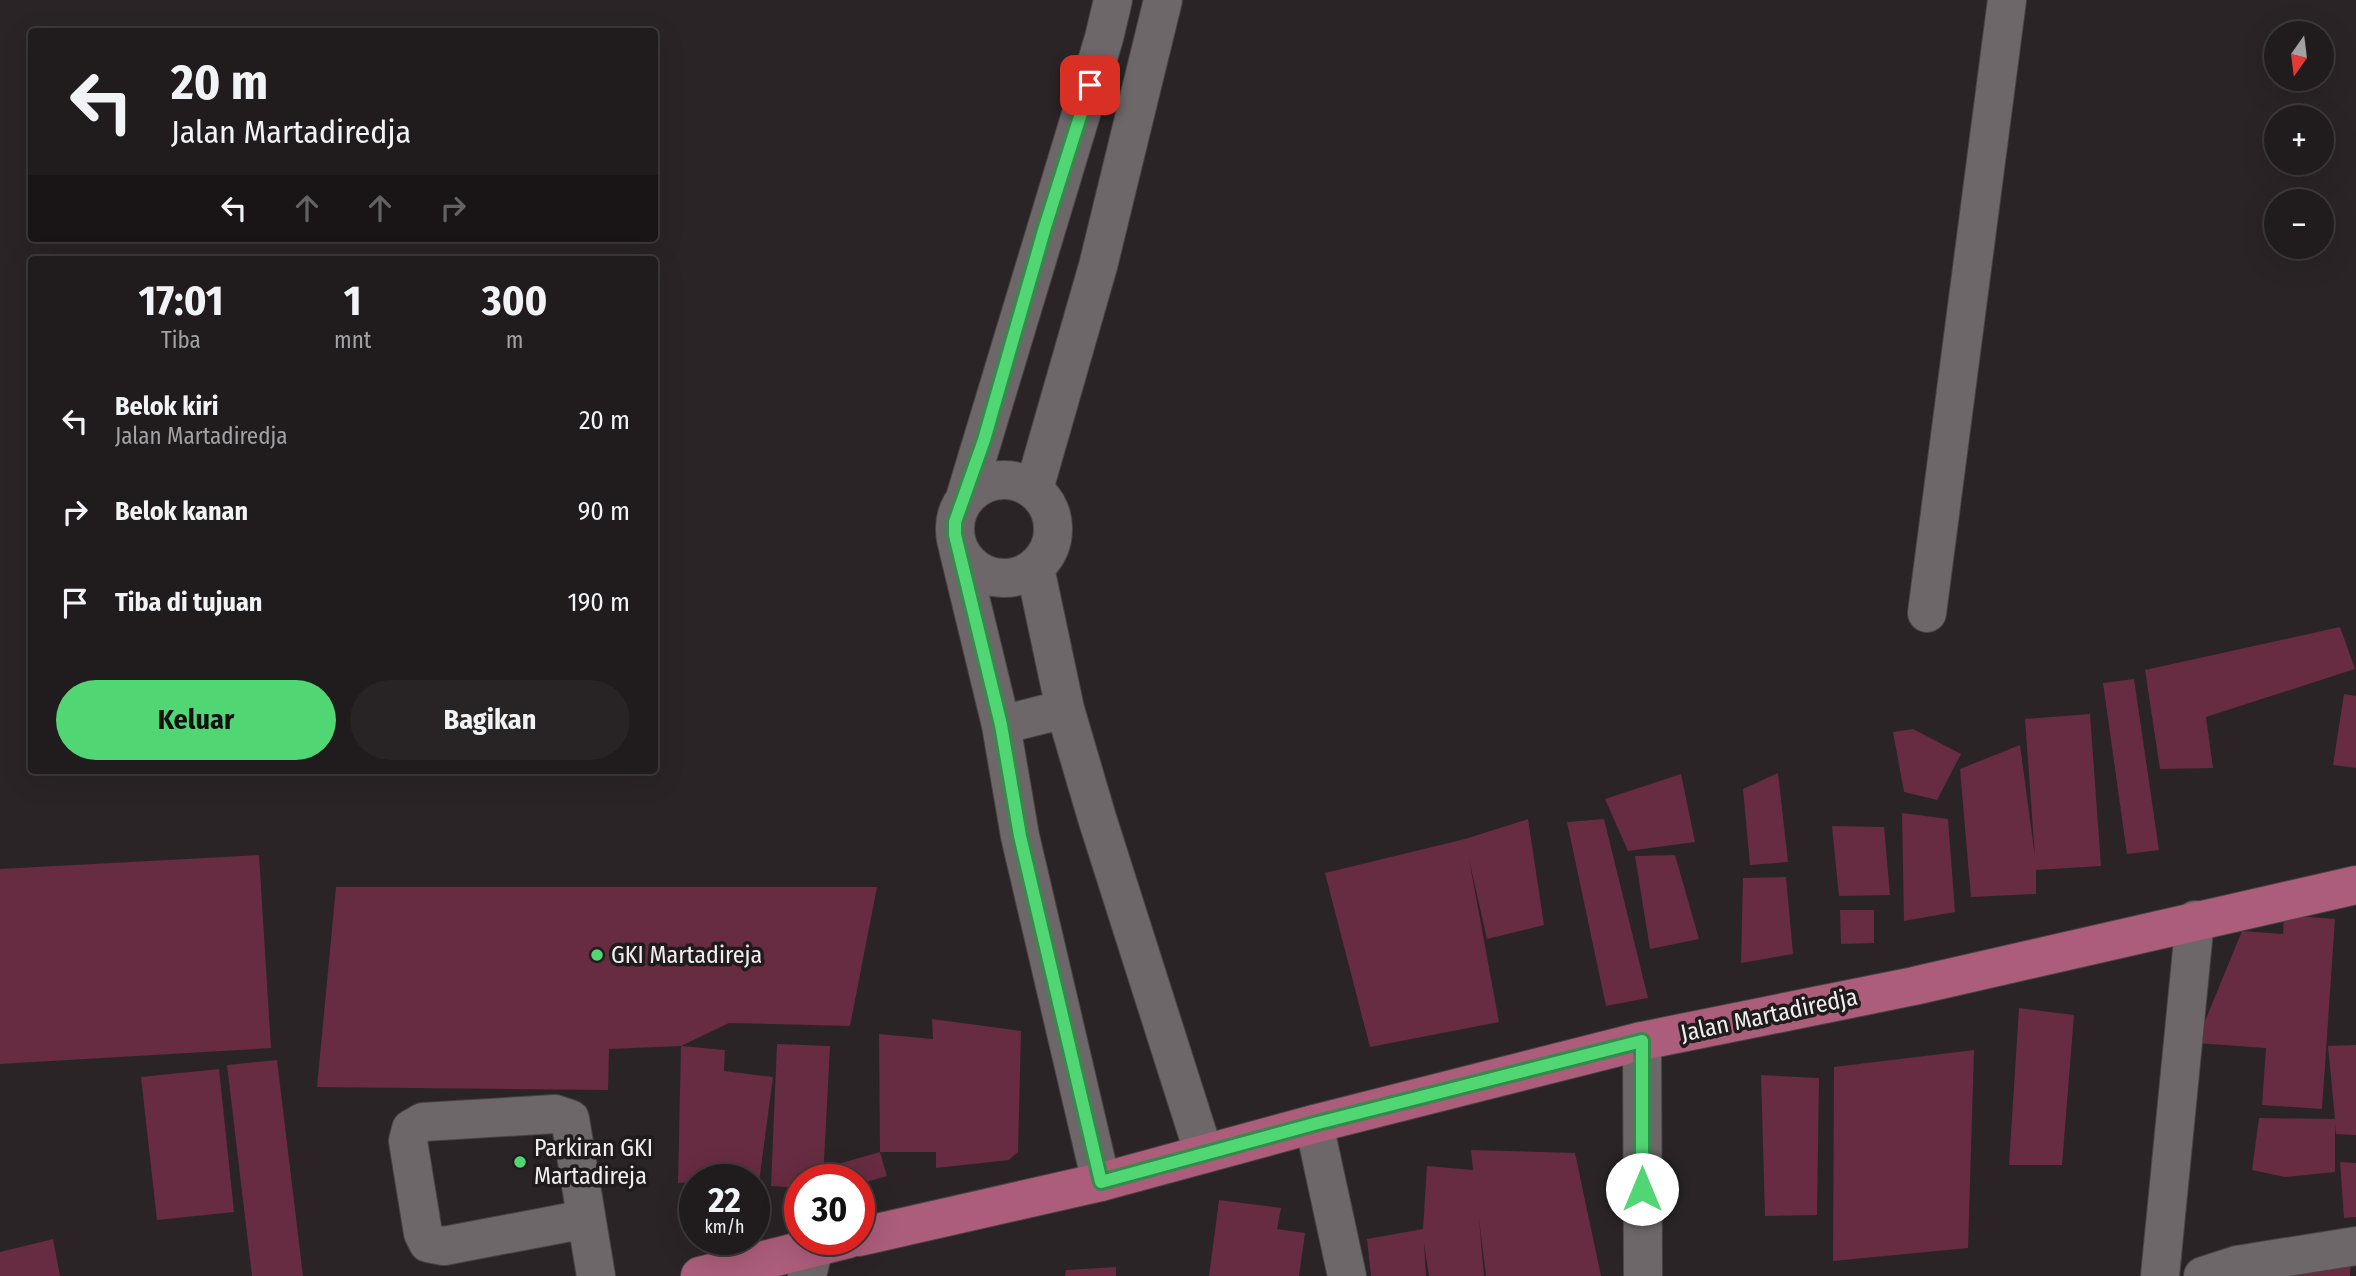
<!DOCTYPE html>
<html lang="id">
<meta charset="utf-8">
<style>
:root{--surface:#201b1c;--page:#282425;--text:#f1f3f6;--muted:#a2a1a3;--line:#3d393b;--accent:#51d674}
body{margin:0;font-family:"Fira Sans Condensed",sans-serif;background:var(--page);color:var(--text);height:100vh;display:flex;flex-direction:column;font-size:26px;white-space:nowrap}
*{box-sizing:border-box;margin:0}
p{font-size:23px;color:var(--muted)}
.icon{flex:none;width:38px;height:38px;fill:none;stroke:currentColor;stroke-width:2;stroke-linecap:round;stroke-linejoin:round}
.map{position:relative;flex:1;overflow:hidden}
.drawer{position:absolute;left:28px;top:256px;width:630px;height:518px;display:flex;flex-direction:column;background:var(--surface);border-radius:7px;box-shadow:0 7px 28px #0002,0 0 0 2px var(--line)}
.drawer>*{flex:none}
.top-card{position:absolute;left:28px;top:28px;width:630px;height:214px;border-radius:7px;box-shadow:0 7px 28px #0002,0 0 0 2px var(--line);background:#201b1c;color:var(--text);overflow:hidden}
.needle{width:46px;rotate:194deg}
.tools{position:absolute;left:2264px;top:21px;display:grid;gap:14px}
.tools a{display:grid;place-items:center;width:70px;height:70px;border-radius:50%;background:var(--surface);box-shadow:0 7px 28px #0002,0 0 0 2px var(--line);font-size:35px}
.speed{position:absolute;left:679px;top:1164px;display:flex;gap:14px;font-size:35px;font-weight:700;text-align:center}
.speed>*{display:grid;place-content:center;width:91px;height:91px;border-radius:50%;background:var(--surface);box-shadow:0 7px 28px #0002,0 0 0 2px var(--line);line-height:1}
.speed small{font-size:18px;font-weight:400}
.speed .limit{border:10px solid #d22;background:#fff;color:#111}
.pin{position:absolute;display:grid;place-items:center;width:60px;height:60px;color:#fff;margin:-30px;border-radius:14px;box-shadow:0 4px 10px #0006}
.me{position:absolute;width:77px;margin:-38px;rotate:0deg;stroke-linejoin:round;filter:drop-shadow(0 0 5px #0008)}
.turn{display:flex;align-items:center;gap:24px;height:147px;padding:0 28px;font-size:32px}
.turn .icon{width:91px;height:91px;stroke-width:2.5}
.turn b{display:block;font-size:49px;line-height:60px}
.lanes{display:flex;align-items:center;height:66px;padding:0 28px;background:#0003;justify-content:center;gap:35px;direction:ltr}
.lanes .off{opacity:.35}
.eta{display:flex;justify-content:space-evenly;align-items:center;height:119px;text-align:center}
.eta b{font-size:42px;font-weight:700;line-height:49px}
.button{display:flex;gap:14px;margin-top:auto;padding:14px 28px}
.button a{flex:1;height:80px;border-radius:42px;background:var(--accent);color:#111;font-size:28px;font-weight:700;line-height:80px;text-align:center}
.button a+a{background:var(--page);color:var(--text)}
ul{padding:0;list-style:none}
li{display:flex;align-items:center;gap:21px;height:91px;padding:0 28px}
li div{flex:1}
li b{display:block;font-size:26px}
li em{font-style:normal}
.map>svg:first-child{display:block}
.building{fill:#672b42}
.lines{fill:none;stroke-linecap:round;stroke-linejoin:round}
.minor-casing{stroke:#494345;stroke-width:40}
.major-casing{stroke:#494345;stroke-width:40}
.minor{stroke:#6e6769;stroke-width:38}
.major{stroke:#ac5d7c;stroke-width:38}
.route-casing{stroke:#358b4b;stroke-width:18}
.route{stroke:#51d674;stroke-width:12}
.poi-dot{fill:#51d674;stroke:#201b1c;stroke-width:2.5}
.labels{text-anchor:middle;stroke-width:7;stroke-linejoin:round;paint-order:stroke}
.poi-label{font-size:24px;fill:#f2eeef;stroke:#201b1c;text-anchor:start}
.street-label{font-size:24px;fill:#f2eeef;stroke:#201b1c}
</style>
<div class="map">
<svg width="2356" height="1276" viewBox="0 0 2356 1276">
<rect width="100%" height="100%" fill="#2a2426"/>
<path class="building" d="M2340,627L2355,669L2206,717L2213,768L2160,769L2145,670Z
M2134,679L2159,850L2127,854L2103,683Z
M2344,694L2356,696V768L2333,765Z
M2090,714L2101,866L2036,870V894L1971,897L1960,769L2020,745L2035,857L2025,719Z
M1913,729L1961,754L1937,800L1904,792L1893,732Z
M1778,773L1788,862L1750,865L1743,789Z
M1681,774L1695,842L1628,851L1605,799Z
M1902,813L1948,819L1955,912L1904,921Z
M1528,819L1544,925L1487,939L1469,859L1499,1022L1370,1047L1325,873L1465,839Z
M1604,819L1648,998L1606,1006L1567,822Z
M1832,826L1884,827L1890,895L1839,896Z
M259,855L271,1048L0,1064V869Z
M1675,855L1699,939L1650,949L1635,856Z
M1786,877L1793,954L1741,963L1743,878Z
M336,887H877L850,1026L729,1023L681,1046L609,1049L608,1090L317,1087Z
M1840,910H1874V943L1841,944Z
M2284,915L2335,919L2322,1109L2262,1105L2266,1048L2196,1043L2242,931L2283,934Z
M2019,1008L2074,1015L2062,1165H2009Z
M932,1019L1021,1031L1018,1152L1009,1160L936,1168V1152H880L879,1034L933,1039Z
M777,1044L830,1046L823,1180H800V1188L771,1186Z
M2356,1045V1135L2336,1134L2335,1125V1172L2285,1177L2252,1170L2259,1118L2335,1119L2328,1046Z
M681,1046L725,1050L724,1071L773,1077L759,1182H754V1180H695V1182L678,1183Z
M1974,1050L1968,1248L1833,1261L1834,1067Z
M277,1060L303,1276H252L227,1065Z
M219,1069L234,1212L157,1220L141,1077Z
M1761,1075L1819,1078L1817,1215L1765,1216Z
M1471,1150L1575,1153L1601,1276H1486L1479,1219L1484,1276H1429L1424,1243L1426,1276H1371L1367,1239L1423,1229L1427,1166L1473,1170Z
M880,1152L887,1176L859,1184V1180H835L831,1166Z
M2340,1162L2356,1163V1217L2344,1218Z
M1219,1200L1281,1208L1277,1229L1305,1233L1299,1276H1209Z
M53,1239L60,1276H0V1252Z
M2351,1260L2350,1276H2273Z
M1116,1267V1276H1065L1066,1270Z"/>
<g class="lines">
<defs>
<path id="minor" d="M955 529a49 49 0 1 1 98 0a49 49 0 1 1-98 0Z
M1034,489L1098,266L1163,0
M965,498L1104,38L1113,0
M958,548L1001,725L1020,836L1101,1182
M1035,568L1065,709L1097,818L1204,1154
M1927,613L2007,0
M1001,725L1065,709
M1642,1041L1643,1276
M1314,1124L1347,1276
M586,1219L444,1246L428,1243L423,1233L408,1141L411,1129L423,1122L555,1114L570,1119L596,1276
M807,1276L814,1247
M2160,1276L2195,920
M2203,1276L2237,1265L2356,1246"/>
<path id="major" d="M859,1237L1101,1182L1314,1124L1642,1041L1914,986L2356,885
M700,1276L848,1239"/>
</defs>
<use href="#minor" class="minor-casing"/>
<use href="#major" class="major-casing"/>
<use href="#minor" class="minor"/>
<use href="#major" class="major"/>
</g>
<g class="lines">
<defs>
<path id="route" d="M1090,85L1045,227L984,440L955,522V535L1001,725L1020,836L1101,1182L1314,1124L1642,1041V1189"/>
</defs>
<use href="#route" class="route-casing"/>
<use href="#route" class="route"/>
</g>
<g class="poi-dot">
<circle cx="597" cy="955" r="7"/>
<circle cx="520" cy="1162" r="7"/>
</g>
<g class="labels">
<g class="poi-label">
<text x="611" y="963">GKI Martadireja</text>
<text x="534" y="1156">Parkiran GKI<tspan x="534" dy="28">Martadireja</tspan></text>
</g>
<g class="street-label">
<text transform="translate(1769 1015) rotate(-12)" y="8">Jalan Martadiredja</text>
</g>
</g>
</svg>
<div class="tools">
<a><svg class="needle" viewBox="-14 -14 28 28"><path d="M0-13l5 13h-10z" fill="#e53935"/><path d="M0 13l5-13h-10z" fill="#a2a1a3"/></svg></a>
<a>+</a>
<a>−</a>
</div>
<div class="speed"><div>22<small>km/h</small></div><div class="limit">30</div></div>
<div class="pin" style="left:1090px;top:85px;background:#d93025"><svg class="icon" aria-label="arrive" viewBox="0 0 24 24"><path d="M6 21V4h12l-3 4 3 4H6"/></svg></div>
<svg class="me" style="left:1642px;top:1189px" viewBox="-20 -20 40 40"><circle r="19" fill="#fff"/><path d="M0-13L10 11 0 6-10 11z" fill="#51d674"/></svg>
<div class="top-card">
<div class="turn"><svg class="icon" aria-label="left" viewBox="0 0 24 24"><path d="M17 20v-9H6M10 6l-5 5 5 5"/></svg><div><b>20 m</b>Jalan Martadiredja</div></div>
<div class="lanes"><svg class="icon" aria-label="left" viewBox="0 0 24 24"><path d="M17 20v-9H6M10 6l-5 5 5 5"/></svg><svg class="icon off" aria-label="ahead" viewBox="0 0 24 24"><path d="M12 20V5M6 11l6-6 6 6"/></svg><svg class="icon off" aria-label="ahead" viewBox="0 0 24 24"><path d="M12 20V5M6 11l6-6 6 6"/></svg><svg class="icon off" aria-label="right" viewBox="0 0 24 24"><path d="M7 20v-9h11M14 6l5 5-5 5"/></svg></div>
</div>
<section class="drawer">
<div class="eta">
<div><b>17:01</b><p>Tiba</p></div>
<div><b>1</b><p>mnt</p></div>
<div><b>300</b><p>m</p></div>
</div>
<ul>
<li><svg class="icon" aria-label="left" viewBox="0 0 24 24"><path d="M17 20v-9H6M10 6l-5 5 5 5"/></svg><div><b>Belok kiri</b><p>Jalan Martadiredja</p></div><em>20 m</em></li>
<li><svg class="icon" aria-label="right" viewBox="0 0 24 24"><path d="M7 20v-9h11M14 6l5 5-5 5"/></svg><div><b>Belok kanan</b></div><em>90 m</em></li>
<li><svg class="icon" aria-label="arrive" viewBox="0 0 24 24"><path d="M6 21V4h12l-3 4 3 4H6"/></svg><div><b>Tiba di tujuan</b></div><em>190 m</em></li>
</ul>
<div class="button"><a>Keluar</a><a>Bagikan</a></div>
</section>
</div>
